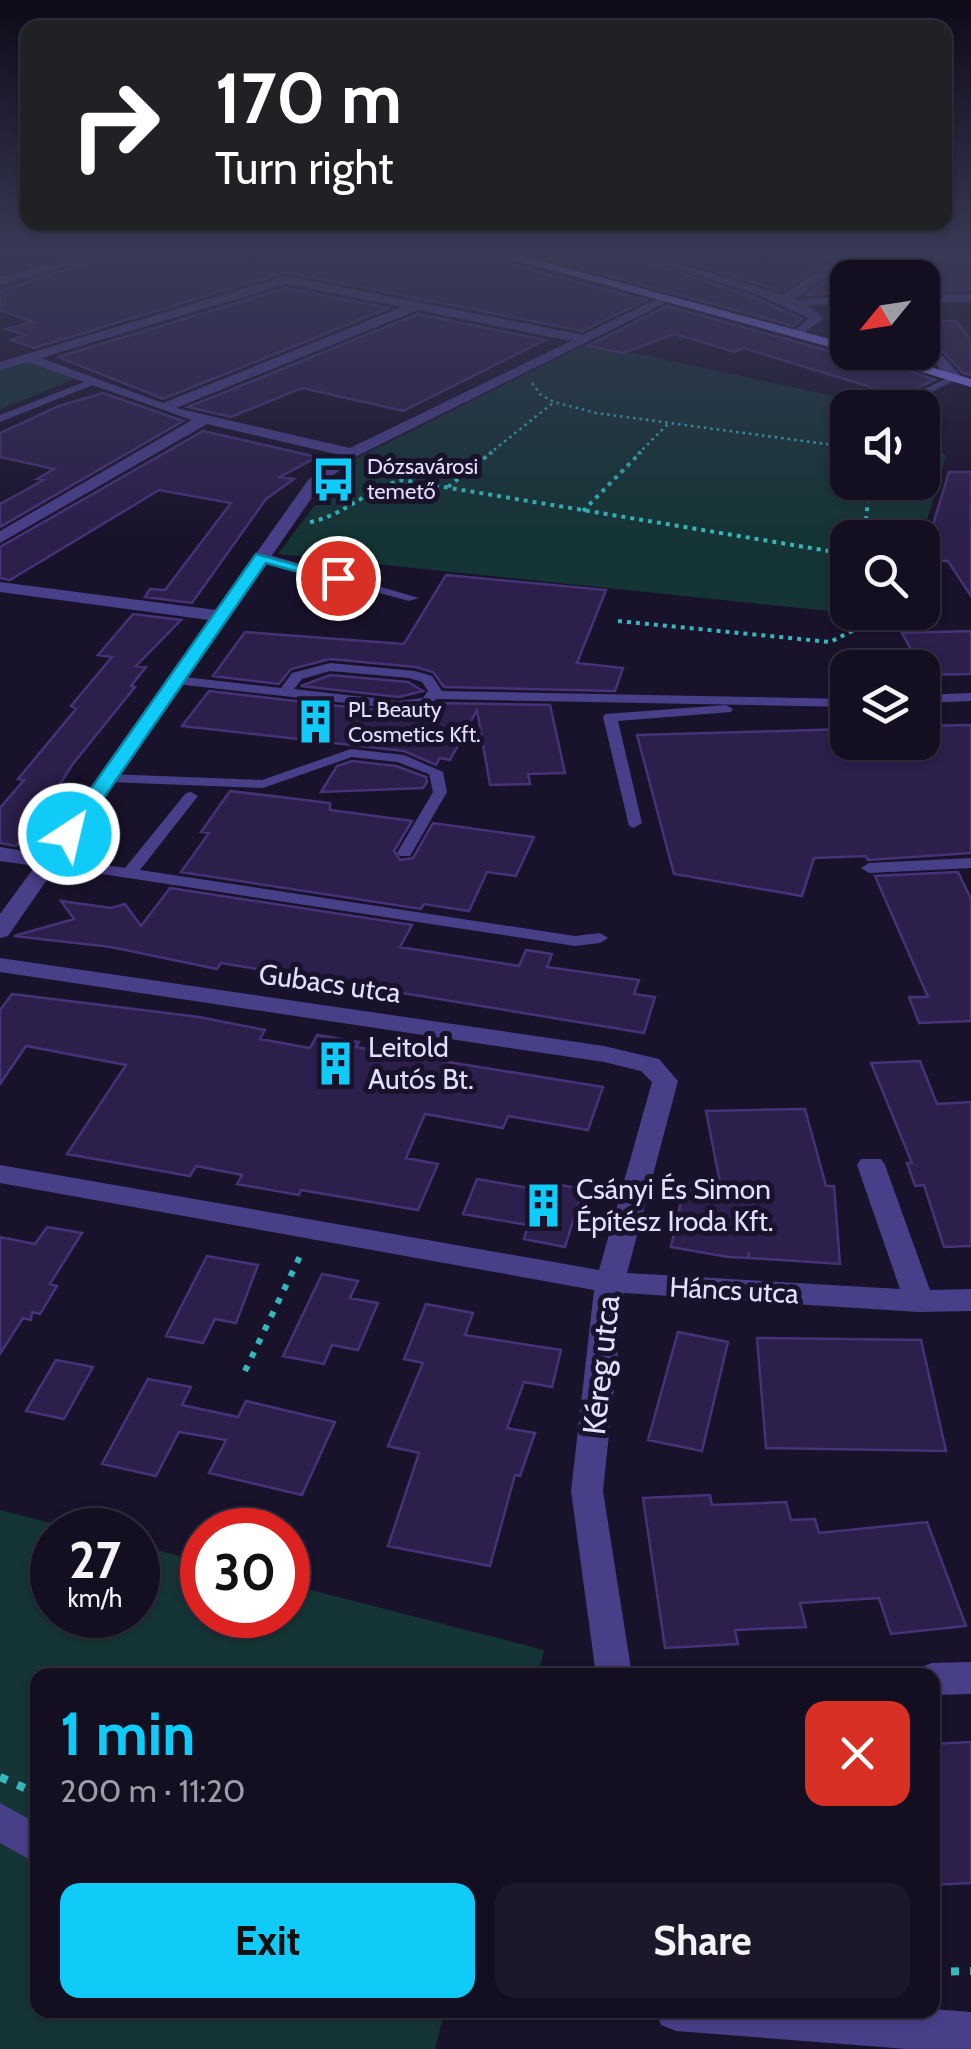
<!DOCTYPE html>
<meta charset="utf-8">
<style>
:root{--surface:#130e20;--page:#1c1729;--text:#f1f3f6;--muted:#9d9ca5;--line:#322e3e;--accent:#10cbf8}
body{margin:0;font-family:Cabin,sans-serif;background:var(--page);color:var(--text);height:100vh;display:flex;flex-direction:column;font-size:38px;white-space:nowrap}
*{box-sizing:border-box;margin:0}
p{font-size:32px;color:var(--muted)}
.icon{flex:none;width:55px;height:55px;fill:none;stroke:currentColor;stroke-width:2;stroke-linecap:round;stroke-linejoin:round}
.map{position:relative;flex:1;overflow:hidden}
.drawer{position:absolute;left:30px;top:1668px;width:910px;height:350px;display:flex;flex-direction:column;background:var(--surface);border-radius:20px;box-shadow:0 2px 8px #0004,0 0 0 2px var(--line)}
.drawer>*{flex:none}
.hud{position:absolute;left:20px;top:20px;width:932px;height:210px;border-radius:20px;box-shadow:0 2px 8px #0004,0 0 0 2px var(--line);background:#202124;color:#fff;overflow:hidden}
.needle{width:65px;rotate:240deg}
.tools{position:absolute;left:830px;top:260px;display:grid;gap:20px}
.tools a{display:grid;place-items:center;width:110px;height:110px;border-radius:20px;background:var(--surface);box-shadow:0 2px 8px #0004,0 0 0 2px var(--line);font-size:50px}
.speed{position:absolute;left:30px;top:1508px;display:flex;gap:20px;font-size:50px;font-weight:700;text-align:center}
.speed>*{display:grid;place-content:center;width:130px;height:130px;border-radius:50%;background:var(--surface);box-shadow:0 2px 8px #0004,0 0 0 2px var(--line);line-height:1}
.speed small{font-size:25px;font-weight:400}
.speed .limit{border:15px solid #d22;background:#fff;color:#111}
.pin{position:absolute;display:grid;place-items:center;width:85px;height:85px;color:#fff;margin:-42px;border:5px solid #fff;border-radius:50%;box-shadow:0 2px 10px #0007}
.me{position:absolute;width:110px;margin:-55px;rotate:35deg;stroke-linejoin:round;filter:drop-shadow(0 0 8px #0008)}
.turn{display:flex;align-items:center;gap:35px;height:210px;padding:0 30px;font-size:45px}
.turn .icon{width:130px;height:130px;stroke-width:2.5}
.turn b{display:block;font-size:70px;line-height:85px}
.round{display:grid;place-items:center;flex:none;width:105px;height:105px;border-radius:20px;background:var(--page)}
.summary{display:flex;align-items:center;justify-content:space-between;height:170px;padding:0 30px}
h1{font-size:60px;font-weight:700;line-height:75px;color:var(--accent)}
.action{display:flex;gap:20px;margin-top:auto;padding:20px 30px}
.action a{flex:1;height:115px;border-radius:20px;background:var(--accent);color:#111;font-size:40px;font-weight:700;line-height:115px;text-align:center}
.action a+a{background:var(--page);color:var(--text)}
.map>svg:first-child{display:block}
.green{fill:#153435}
.building{fill:#2c1f4c;stroke:#463277;stroke-width:2.5}
.lines{fill:none;stroke-linecap:round;stroke-linejoin:round}
.path-far3{stroke:#35b7bb;stroke-width:2.5;stroke-dasharray:2.5 4;stroke-linecap:butt}
.path-far2{stroke:#35b7bb;stroke-width:4;stroke-dasharray:4 5;stroke-linecap:butt}
.path-far1{stroke:#35b7bb;stroke-width:6;stroke-dasharray:6 9;stroke-linecap:butt}
.path{stroke:#35b7bb;stroke-width:8;stroke-dasharray:8 11;stroke-linecap:butt}
.lane{fill:#483f89;fill-rule:evenodd}
.street{fill:#483f89;fill-rule:evenodd}
.secondary{fill:#8778fb;fill-rule:evenodd}
.route{fill:#10cbf8;stroke:#0a84a1;stroke-width:2.5}
.labels{text-anchor:middle;stroke-width:10;stroke-linejoin:round;paint-order:stroke}
.far-poi-label{font-size:22px;fill:#e4defe;stroke:#19122b;text-anchor:start}
.street-label{font-size:28px;fill:#e4defe;stroke:#19122b}
.poi-label{font-size:28px;fill:#e4defe;stroke:#19122b;text-anchor:start}
.near-street-label{font-size:32px;fill:#e4defe;stroke:#19122b}
</style>
<div class="map">
<svg width="971" height="2049" viewBox="0 0 971 2049">
<rect width="100%" height="100%" fill="#19122b"/>
<path class="green" d="M588,343L885,407L848,408V482H922L923,434L946,456L922,537L848,538V612L899,613L898,618L278,554L332,482L357,458Z
M24,361L74,379L0,410V368Z
M0,1510L79,1530H52V1615H138V1545L202,1562V1615H288V1584L544,1650L538,1675H38V2010H445L435,2049H0Z"/>
<path class="building" d="M127,250H393L427,258L429,250H475L516,266L646,300L582,331L285,272L34,348L11,340L25,335L6,329L32,322L0,310V291Z
M559,250H609L751,296L802,319L794,326L543,258Z
M645,250H839L783,291Z
M863,250H914L875,278H848V292L807,295Z
M922,250H971V290L922,291Z
M286,288L389,308L163,399L58,357Z
M667,306L847,356L854,352L935,380L899,396L744,348L735,352L674,334L623,353L588,346Z
M418,314L545,340L403,411L302,388L231,417L188,407Z
M922,321H956L971,340V375L963,373L922,329Z
M103,393L183,421L0,527V504L44,480L37,479L54,469L0,457V433L59,406Z
M203,431L317,457L280,477L294,479L266,499L192,603L145,597L150,589L165,590L231,503L159,490L10,580L0,578V547Z
M949,472H971V596L948,561H922Z
M446,575L606,590L577,663L623,668L615,691L444,687L433,672L416,667L330,659L291,669L279,684L213,676L245,632L404,644Z
M133,614L181,620L136,666L146,667L131,686L135,687L72,765L39,818L16,846L0,843V808L24,780L18,779L76,709L71,706L112,657L98,655Z
M971,631V674L925,675L902,633Z
M330,675L408,682L423,691L399,697L301,686Z
M209,691L399,713L432,709L438,703L550,705L565,773L528,774L530,784L490,785L477,710L450,760L440,758L436,765L404,751L182,726Z
M971,725V853L868,860L866,856L814,858L802,896L674,874L637,735L848,729V742H922V726Z
M352,761L396,766L426,777L427,782L423,788L321,792L337,766Z
M230,791L330,803V810L412,821L394,851L400,860L413,858L433,823L534,837L516,876L487,872L469,911L424,904L421,909L181,872L209,833L201,832Z
M958,872L971,899V1021L919,1023L909,997H928L875,876Z
M170,888L412,925L400,947L519,966L526,950L552,954L547,967L639,980L634,994L655,997L644,1033L221,963L217,969L111,947L14,936L74,919L61,901L111,908L125,904L141,926Z
M12,994L199,1017L265,1030L260,1039L310,1048L317,1035L359,1042L356,1047L603,1087L588,1130L508,1116L503,1128L425,1114L406,1158L438,1164L418,1210L301,1190L299,1195L237,1184L242,1175L196,1166L190,1176L67,1154L126,1065L26,1046L0,1084V1010Z
M920,1061L937,1104L971,1102V1246L944,1247L924,1185L915,1186L907,1163H912L871,1063Z
M805,1109L826,1186H834L840,1264L749,1258V1252L748,1258L728,1257L671,1247L685,1183L721,1188L706,1111Z
M477,1179L540,1190L543,1182L583,1189L565,1247L524,1239L528,1225L463,1214Z
M47,1227L82,1233L50,1284L57,1286L40,1314L32,1312L31,1320L23,1318L0,1354V1237L35,1244Z
M207,1256L258,1265L236,1323L215,1319L203,1343L166,1336Z
M322,1274L358,1281L350,1298L378,1303L358,1350L332,1345L324,1364L283,1356Z
M426,1304L473,1313L465,1335L561,1350L552,1387L524,1382L507,1428L535,1433L520,1476L515,1475L490,1566L388,1546L419,1453L388,1446L423,1363L404,1359Z
M678,1332L728,1342L702,1451L648,1440Z
M757,1338L921,1340L946,1451L766,1448Z
M56,1360L93,1367L64,1419L26,1411Z
M148,1379L191,1387L182,1405L238,1417L246,1401L335,1422L302,1495L209,1473L226,1440L179,1432L156,1476L102,1464Z
M710,1495L712,1505L786,1502L791,1520L815,1519L819,1533L927,1522L966,1626L891,1634L879,1598L800,1603L806,1627L735,1630L738,1644L665,1648L643,1498Z
M971,1742V1883L932,1885V1744Z"/>
<g class="lines">
<path class="path-far3" d="M532,383L541,395L554,402L596,413L848,447
M489,454L554,402
M638,454L668,424"/>
<path class="path-far2" d="M448,487L492,452
M583,511L641,452
M310,522C344,516 368,488 402,480L829,551L848,550
M864,538L870,482
M618,621L830,642L852,631L854,612"/>
<path class="path-far1" d="M245,1371L303,1250"/>
<path class="path" d="M0,1777L38,1794
M932,1972L971,1971"/>
<path class="lane" d="M952,376L960,378L898,408L888,406Z
M92,379L95,380V384L0,422V415Z
M258,554H266L419,598L409,601L258,560Z
M330,663L415,671L432,676L442,691L848,699V707L436,699L432,705L399,709L176,684L169,680L176,676L281,688L292,673ZM330,671L409,678L422,682L428,691L423,698L399,701L294,689L302,679Z
M971,693V701L922,703V695Z
M726,705L733,709L731,712L618,721L642,823L634,828L629,826L603,717L605,714Z
M351,749L404,755L443,772L447,792L410,856H400L397,853L433,792L429,774L397,762L352,757L263,788L108,782L101,778L108,774L262,780Z
M191,792L198,796L140,870L575,936L600,933L608,938L600,943L575,946L49,866L41,861L49,856L125,868L186,793Z
M971,858V868L869,873L861,868L869,863Z"/>
<path class="street" d="M103,250H123L0,285V277Z
M536,250H555L518,263L512,259Z
M613,250H632L784,295L845,250H859L795,300L848,296V304L806,305L824,318L797,338L790,334L809,318L752,292Z
M286,276L583,335L665,295L675,298L357,456L320,486L8,936L0,938V914L35,866L0,861V847L43,854L209,620L0,592V582L216,610L308,480L340,455L207,424L0,543V531L192,420L27,362L0,370V362ZM286,284L402,307L163,403L41,358ZM418,310L571,341L350,448L176,408Z
M971,294V302L922,303V295Z
M922,333L960,375V381H950L922,346Z
M0,958L604,1046L659,1059L678,1081L627,1273L900,1289L857,1165L861,1159H881L885,1165L930,1290L971,1289V1311L919,1312L624,1293L603,1491L632,1675H596L571,1491L594,1290L0,1183V1165L599,1270L652,1082L641,1071L604,1062L0,972Z
M971,1662V1694L932,1695V1675H916L919,1668L932,1663Z
M0,1803L38,1824V1864L0,1843Z
M932,2009L971,2012V2049H907L676,2031L661,2025L655,2010Z"/>
<path class="secondary" d="M479,250H499L848,344V352Z
M857,352H880L971,379V387Z"/>
</g>
<linearGradient id="sky" x2="0" y2="1"><stop stop-color="#0e0a18"/><stop offset="0.47" stop-color="#383955"/><stop offset="1" stop-color="#383955" stop-opacity="0"/></linearGradient>
<rect width="971" height="537" fill="url(#sky)"/>
<path class="route" d="M256,554L345,578L338,583L266,563L76,838H62L59,834Z"/>
<defs>
<symbol id="bus-bare" viewBox="-9 -9 18 18"><path d="M-5-6H5V4H4V6H2V4H-2V6H-4V4H-5ZM-3.5-4V0h7V-4ZM-3.5 1.2v1.5H-2V1.2ZM2 1.2v1.5H3.5V1.2Z" fill="#10cbf8" stroke="#19122b" stroke-width="2.5" paint-order="stroke"/></symbol>
<symbol id="building-bare" viewBox="-9 -9 18 18"><path d="M-4-6H4V6H1V3H-1V6H-4ZM-2.5-4.3h1.7v1.8h-1.7ZM.8-4.3h1.7v1.8H.8ZM-2.5-1h1.7V.8h-1.7ZM.8-1h1.7V.8H.8Z" fill="#10cbf8" stroke="#19122b" stroke-width="2.5" paint-order="stroke"/></symbol>
</defs>
<g fill-rule="evenodd">
<use href="#bus-bare" x="302" y="448" width="63" height="63"/>
<use href="#building-bare" x="284" y="690" width="63" height="63"/>
<use href="#building-bare" x="304" y="1032" width="63" height="63"/>
<use href="#building-bare" x="512" y="1174" width="63" height="63"/>
</g>
<g class="labels">
<g class="far-poi-label">
<text x="367" y="474">Dózsavárosi<tspan x="367" dy="25">temető</tspan></text>
<text x="348" y="717">PL Beauty<tspan x="348" dy="25">Cosmetics Kft.</tspan></text>
</g>
<g class="street-label">
<text transform="translate(330 983) rotate(8)" y="10">Gubacs utca</text>
<text transform="translate(734 1290) rotate(3)" y="10">Háncs utca</text>
</g>
<g class="poi-label">
<text x="368" y="1057">Leitold<tspan x="368" dy="32">Autós Bt.</tspan></text>
<text x="576" y="1199">Csányi És Simon<tspan x="576" dy="32">Építész Iroda Kft.</tspan></text>
</g>
<g class="near-street-label">
<text transform="translate(601 1365) rotate(-84)" y="11">Kéreg utca</text>
</g>
</g>
</svg>
<div class="tools">
<a><svg class="needle" viewBox="-14 -14 28 28"><path d="M0-13l5 13h-10z" fill="#e53935"/><path d="M0 13l5-13h-10z" fill="#9d9ca5"/></svg></a>
<a><svg class="icon" aria-label="sound" viewBox="0 0 24 24"><path d="M4 9h4l5-4v14l-5-4H4zM17 9q2 3 0 6"/></svg></a>
<a><svg class="icon" aria-label="search" viewBox="0 0 24 24"><circle cx="10" cy="10" r="6"/><path d="M15 15l6 6"/></svg></a>
<a><svg class="icon" aria-label="layers" viewBox="0 0 24 24"><path d="M12 4l9 5-9 5-9-5zM3 14l9 5 9-5"/></svg></a>
</div>
<div class="speed"><div>27<small>km/h</small></div><div class="limit">30</div></div>
<div class="pin" style="left:338px;top:578px;background:#d93025"><svg class="icon" aria-label="arrive" viewBox="0 0 24 24"><path d="M6 21V4h12l-3 4 3 4H6"/></svg></div>
<svg class="me" style="left:69px;top:834px" viewBox="-20 -20 40 40"><circle r="17" fill="#10cbf8" stroke="#fff" stroke-width="3"/><path d="M0-11L8 9 0 5-8 9z" fill="#fff"/></svg>
<div class="hud">
<div class="turn"><svg class="icon" aria-label="right" viewBox="0 0 24 24"><path d="M7 20v-9h11M14 6l5 5-5 5"/></svg><div><b>170 m</b>Turn right</div></div>
</div>
<section class="drawer">
<div class="summary"><div><h1>1 min</h1><p>200 m · 11:20</p></div><a class="round" style="background:#d93025;color:#fff"><svg class="icon" aria-label="close" viewBox="0 0 24 24"><path d="M6 6l12 12M18 6L6 18"/></svg></a></div>
<div class="action"><a>Exit</a><a>Share</a></div>
</section>
</div>
